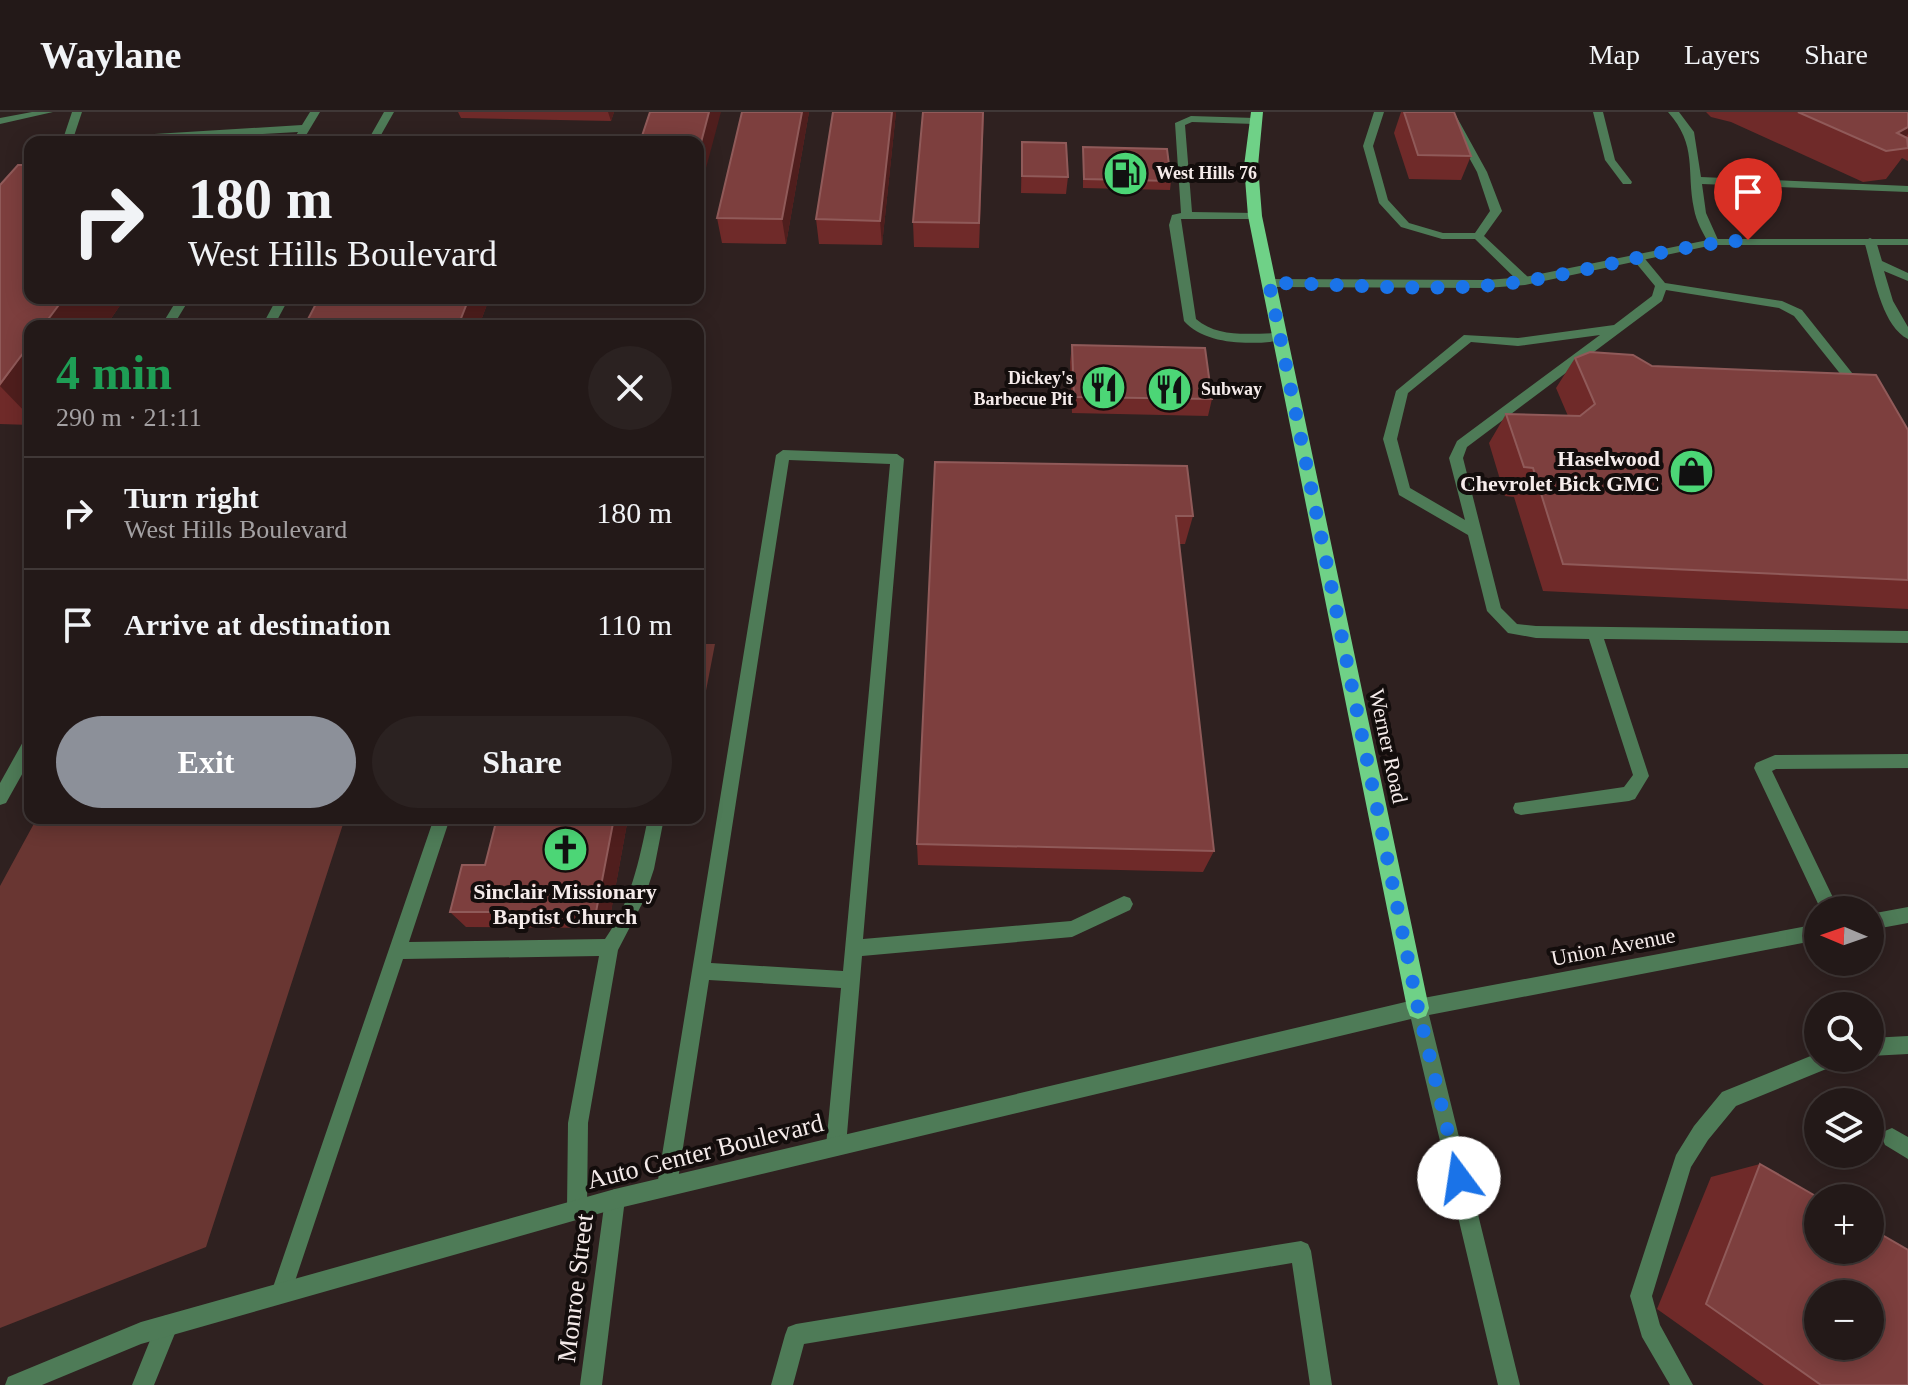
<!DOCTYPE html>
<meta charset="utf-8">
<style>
:root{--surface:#231918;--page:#2b2221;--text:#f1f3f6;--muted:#a3a0a2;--line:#403837;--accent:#8c9099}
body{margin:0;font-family:"Times New Roman",serif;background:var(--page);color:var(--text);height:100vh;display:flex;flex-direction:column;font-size:30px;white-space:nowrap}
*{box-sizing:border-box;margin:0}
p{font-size:26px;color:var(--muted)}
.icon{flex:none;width:44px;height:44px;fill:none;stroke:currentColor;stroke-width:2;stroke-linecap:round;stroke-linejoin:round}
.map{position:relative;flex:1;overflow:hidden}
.details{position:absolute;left:24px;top:208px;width:680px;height:504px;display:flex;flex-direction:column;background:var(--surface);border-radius:16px;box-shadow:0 4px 20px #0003,0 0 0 2px var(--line)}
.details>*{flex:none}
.top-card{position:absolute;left:24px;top:24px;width:680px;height:168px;border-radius:16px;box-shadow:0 4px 20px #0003,0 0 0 2px var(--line);background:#231918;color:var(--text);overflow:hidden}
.needle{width:52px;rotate:272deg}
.tools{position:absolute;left:1804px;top:784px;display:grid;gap:16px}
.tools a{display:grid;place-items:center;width:80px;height:80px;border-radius:50%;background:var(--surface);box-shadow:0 4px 20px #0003,0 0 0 2px var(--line);font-size:40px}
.pin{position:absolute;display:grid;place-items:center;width:68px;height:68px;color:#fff;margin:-82px -34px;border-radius:50% 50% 50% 0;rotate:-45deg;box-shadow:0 0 8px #0007}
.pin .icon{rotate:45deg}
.me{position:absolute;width:88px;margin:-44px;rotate:346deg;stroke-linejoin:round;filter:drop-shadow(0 0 6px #0008)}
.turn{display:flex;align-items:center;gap:28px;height:168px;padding:0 32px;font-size:36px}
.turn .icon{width:104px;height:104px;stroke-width:2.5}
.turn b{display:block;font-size:56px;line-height:68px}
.round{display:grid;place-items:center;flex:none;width:84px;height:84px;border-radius:42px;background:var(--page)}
.overview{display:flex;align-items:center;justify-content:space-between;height:136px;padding:0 32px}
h1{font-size:48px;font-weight:700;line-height:60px;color:#1e9e55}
.button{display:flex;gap:16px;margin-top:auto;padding:16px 32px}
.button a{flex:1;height:92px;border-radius:48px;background:var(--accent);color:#fff;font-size:32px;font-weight:700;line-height:92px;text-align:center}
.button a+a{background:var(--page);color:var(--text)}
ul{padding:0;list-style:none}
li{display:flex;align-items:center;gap:24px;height:112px;padding:0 32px;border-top:2px solid var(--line)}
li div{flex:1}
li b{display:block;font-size:30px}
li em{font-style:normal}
header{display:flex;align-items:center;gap:48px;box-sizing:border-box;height:112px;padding:0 40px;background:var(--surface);border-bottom:2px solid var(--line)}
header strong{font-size:38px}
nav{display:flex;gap:44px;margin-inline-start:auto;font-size:28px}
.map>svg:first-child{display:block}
.green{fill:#693632}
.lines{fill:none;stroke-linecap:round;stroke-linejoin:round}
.service{fill:#4e7b57;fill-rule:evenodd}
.minor{fill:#4e7b57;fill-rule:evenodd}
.tertiary{fill:#4e7b57;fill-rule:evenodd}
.primary{fill:#6fd187;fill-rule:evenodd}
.wall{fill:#6f2a29}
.shaded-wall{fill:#4f1e1d}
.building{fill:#7d3f3e;stroke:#905a59;stroke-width:2;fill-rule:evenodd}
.route{stroke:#1a73e8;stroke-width:14;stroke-dasharray:0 25.2}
.labels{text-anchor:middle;stroke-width:8;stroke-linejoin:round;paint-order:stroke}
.far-poi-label{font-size:18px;font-weight:bold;fill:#f5ebea;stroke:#130d0c;text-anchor:start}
.poi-label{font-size:22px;font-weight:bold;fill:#f5ebea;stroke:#130d0c;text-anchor:end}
.street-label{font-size:22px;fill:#f5ebea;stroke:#130d0c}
.near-street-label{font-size:26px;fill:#f5ebea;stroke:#130d0c}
</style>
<header>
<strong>Waylane</strong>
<nav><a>Map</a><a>Layers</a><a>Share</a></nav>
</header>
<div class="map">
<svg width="1908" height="1273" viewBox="0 0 1908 1273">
<rect width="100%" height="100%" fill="#2f2120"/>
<path class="green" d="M698,532H715L704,589H698Z
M37,706H345L206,1135L0,1216V774Z"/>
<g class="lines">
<path class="service" d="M32,0H53L0,12V6Z
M72,0H82L73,27L302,13L310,0H320L302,30H292L298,20L122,30H62Z
M1374,0H1384L1373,34L1388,88L1409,111L1443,121H1475L1490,99L1477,60L1444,0H1454L1487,60L1502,99L1484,124L1529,166V172H1521L1475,127H1442L1401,115L1379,91L1363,34Z
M1593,0H1603L1615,48L1632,70L1631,72H1623L1605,48Z
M1668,0H1679L1694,20L1701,65L1908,74V80L1702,72L1706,101L1719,130L1709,132C1703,121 1696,109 1694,97C1686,58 1698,34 1668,0Z
M1191,4L1255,6L1260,9L1255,12L1192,10L1185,13L1192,100L1255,101L1261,104L1255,107H1181L1196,207C1219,227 1252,221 1280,221L1286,225L1284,228C1254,233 1206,234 1184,209L1169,113L1172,103L1181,101L1175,11Z
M1870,126L1876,129L1882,149L1908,161V169L1884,159L1893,189L1908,215V227C1880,213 1873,157 1864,129Z
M1637,141L1641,142L1665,171L1782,189L1802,198L1864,276L1862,279H1854L1794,204L1779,196L1666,178L1662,189L1467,335L1463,346L1501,496L1517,512L1536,514L1908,519V531L1604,527L1649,664L1635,687L1629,689L1521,703L1515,701L1513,696L1515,691L1624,675L1633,663L1589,527L1536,526L1508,521L1487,499L1468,423L1399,383L1383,327L1396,279L1464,223L1518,226L1614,213L1652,184L1655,174L1631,145ZM1600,223L1457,329L1449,346L1465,408L1410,376L1397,327L1408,281L1471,230L1518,234Z
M178,186H190L173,214H161Z
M783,338L897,342L904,347L863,827L1071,809L1124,784L1130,786L1133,792L1130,798L1072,825L862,844L846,1034L843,1041L836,1044L829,1041L826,1034L841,876L709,868L677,1074L674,1081L667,1084L660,1081L657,1074L776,343ZM789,348L890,352L843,859L711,851Z
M1908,642V656L1776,657L1772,659L1839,798H1821L1754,656L1756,651L1775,643Z
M434,706H450L409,830L605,827C631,790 639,749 648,706H664L654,757L643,790L618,838L588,1011L587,1097L584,1104L577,1107L570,1104L567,1097L568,1011L599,844L403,847L291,1181L288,1188L281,1191L274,1188L271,1181Z
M1908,924V942L1870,944V926Z
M1818,941V946H1838L1836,953L1736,994L1708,1028L1691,1055L1652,1184L1660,1213L1693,1273H1670L1642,1225L1630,1184L1676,1043L1694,1014L1722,980Z
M1892,1016L1908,1025V1047L1885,1033L1882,1026L1885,1019Z
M1301,1129L1308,1132L1311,1139L1332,1273H1310L1292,1151L804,1232L793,1273H771L785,1223L788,1215L796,1212Z
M167,1203L175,1206L178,1214L154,1273H132L159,1206Z"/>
<path class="minor" d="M1713,127H1908V133H1713L1525,173L1487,176L1269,175L1263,171L1269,167L1487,168L1525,165Z
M615,1077L622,1080L625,1087L602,1273H580L605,1087L608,1080Z"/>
<path class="tertiary" d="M384,0H394L377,30H367Z
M277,186H289L274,214H262Z
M30,626V648L6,691L0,693V671L24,628Z
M1908,795V811L1870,818V802Z
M1818,812V828L1429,903L1520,1273H1498L1411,907L615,1097L141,1232L42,1273H5L8,1265L141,1210L615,1077L1418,887Z"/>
<path class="primary" d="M1251,0H1263L1258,54L1262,104L1429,896L1426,904L1418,907L1410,904L1407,896L1248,104L1244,54Z"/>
</g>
<path class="wall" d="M458,0H614L611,9L461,6Z
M742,0H809L786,132L722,131L717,106Z
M896,0L882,133L819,132L816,107Z
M984,0L979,136L914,135L913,110Z
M1401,0H1454L1471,44L1461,68L1409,67L1394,21Z
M1706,0H1908V49L1902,46L1886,67L1863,70L1731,10L1711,5Z
M1022,30L1068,65L1066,82L1021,81Z
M1083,35L1171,69L1170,78L1083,76Z
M0,73L30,186H125L106,214H30V313L0,312Z
M319,186H489V187L479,214H308L306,211Z
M1072,233L1212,287L1208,304L1072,301L1070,250Z
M1575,246L1652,254L1908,318V497L1543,479L1514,385L1505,384L1489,331L1506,302L1568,304L1556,276Z
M935,350L1193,404L1185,432H1179L1214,739L1203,760L918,753L917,732Z
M497,706H628L608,816L466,815L450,800L485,753Z
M1760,1052L1908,1273H1764L1657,1197L1711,1065Z"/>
<path class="shaded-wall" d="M608,0H614L611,9Z
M709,0H721L698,86V42Z
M802,0H809L786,132L782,107Z
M892,0H896L882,133L880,109Z
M1908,15V22L1896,38L1897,21Z
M64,186H125L106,214H43Z
M469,186H489V187L479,214H458Z
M30,232V305L0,274Z
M614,706H628L608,816L596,800Z"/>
<path class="building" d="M650,0H709L698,42V30H640Z
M742,0H802L782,107L717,106Z
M833,0H892L880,109L816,107Z
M923,0H983L979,111L913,110Z
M1404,0H1454L1471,44L1418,43Z
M1798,0H1908V15L1897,21L1907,26L1908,36L1886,39Z
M1022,30L1066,31L1068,65L1022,64Z
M1083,35L1167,37L1171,69L1084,67Z
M18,53H30V186H64L43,214H30V232L0,272V73Z
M319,186H469L458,214L306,211Z
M1072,233L1205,236L1212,287L1074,285Z
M1590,240L1633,243L1652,254L1876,263L1908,318V468L1563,452L1533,356L1524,355L1506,302L1580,304L1595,292L1575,246Z
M935,350L1187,354L1193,404H1176L1214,739L917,732Z
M497,706H614L596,800H450L462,753H485Z
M1760,1052L1819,1086L1818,1138H1870V1116L1908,1138V1273H1821L1706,1192ZM1818,1182H1870V1234H1818Z"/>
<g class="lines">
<path class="route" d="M1459,1066L1418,896L1269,171C1353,172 1442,182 1526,169C1601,157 1672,133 1748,128"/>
</g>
<defs>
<symbol id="fuel-disc" viewBox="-11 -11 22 22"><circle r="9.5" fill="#4cd676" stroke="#130d0c"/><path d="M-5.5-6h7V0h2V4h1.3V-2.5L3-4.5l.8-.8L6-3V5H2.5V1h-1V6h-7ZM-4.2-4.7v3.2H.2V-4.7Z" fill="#111"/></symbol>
<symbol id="restaurant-disc" viewBox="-11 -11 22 22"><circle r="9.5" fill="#4cd676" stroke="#130d0c"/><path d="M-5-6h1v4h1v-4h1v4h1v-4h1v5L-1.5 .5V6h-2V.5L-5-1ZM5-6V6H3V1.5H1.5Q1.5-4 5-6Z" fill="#111"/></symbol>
<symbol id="shop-disc" viewBox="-11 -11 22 22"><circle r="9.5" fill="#4cd676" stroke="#130d0c"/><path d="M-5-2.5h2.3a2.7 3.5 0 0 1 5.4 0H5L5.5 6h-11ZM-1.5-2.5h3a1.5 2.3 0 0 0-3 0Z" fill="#111"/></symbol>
<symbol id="church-disc" viewBox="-11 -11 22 22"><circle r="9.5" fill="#4cd676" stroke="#130d0c"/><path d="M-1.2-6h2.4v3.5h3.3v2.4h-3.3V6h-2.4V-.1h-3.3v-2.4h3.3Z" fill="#111"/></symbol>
</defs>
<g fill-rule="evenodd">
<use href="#fuel-disc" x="1100" y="36" width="51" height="51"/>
<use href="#restaurant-disc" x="1078" y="250" width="51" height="51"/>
<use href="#restaurant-disc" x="1144" y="252" width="51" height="51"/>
<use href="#shop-disc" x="1666" y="334" width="51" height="51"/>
<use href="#church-disc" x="540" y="712" width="51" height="51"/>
</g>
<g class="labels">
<g class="far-poi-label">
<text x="1156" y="67">West Hills 76</text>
<text x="1073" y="272" text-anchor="end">Dickey's<tspan x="1073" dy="21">Barbecue Pit</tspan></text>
<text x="1201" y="283">Subway</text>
</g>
<g class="poi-label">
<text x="1660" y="354">Haselwood<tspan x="1660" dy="25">Chevrolet Bick GMC</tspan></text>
<text x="565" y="787" text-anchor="middle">Sinclair Missionary<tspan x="565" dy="25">Baptist Church</tspan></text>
</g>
<g class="street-label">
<text transform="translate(1389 634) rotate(78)" y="8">Werner Road</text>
<text transform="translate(1613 834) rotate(-11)" y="8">Union Avenue</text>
</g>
<g class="near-street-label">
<text transform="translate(705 1039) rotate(-14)" y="9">Auto Center Boulevard</text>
<text transform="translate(575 1176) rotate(-83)" y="9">Monroe Street</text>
</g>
</g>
</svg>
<div class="tools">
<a><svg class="needle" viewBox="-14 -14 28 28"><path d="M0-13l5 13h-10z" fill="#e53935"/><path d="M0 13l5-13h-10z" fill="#a3a0a2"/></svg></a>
<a><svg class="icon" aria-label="search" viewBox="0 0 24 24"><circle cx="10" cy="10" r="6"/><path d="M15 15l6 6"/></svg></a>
<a><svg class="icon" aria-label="layers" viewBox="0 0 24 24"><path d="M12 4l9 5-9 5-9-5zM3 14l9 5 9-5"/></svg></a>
<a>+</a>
<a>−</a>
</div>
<div class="pin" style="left:1748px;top:128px;background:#d93025"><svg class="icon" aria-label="arrive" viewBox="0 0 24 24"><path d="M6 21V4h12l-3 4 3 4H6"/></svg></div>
<svg class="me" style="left:1459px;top:1066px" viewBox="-20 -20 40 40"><circle r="19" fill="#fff"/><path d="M0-13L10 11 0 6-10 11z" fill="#1a73e8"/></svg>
<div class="top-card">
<div class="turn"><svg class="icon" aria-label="right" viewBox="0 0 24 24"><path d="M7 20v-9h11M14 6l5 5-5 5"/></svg><div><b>180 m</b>West Hills Boulevard</div></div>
</div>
<section class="details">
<div class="overview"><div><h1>4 min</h1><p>290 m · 21:11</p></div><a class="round"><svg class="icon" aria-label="close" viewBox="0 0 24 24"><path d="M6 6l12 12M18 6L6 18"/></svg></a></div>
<ul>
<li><svg class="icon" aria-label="right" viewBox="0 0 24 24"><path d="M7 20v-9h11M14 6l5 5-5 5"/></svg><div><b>Turn right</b><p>West Hills Boulevard</p></div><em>180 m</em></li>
<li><svg class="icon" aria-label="arrive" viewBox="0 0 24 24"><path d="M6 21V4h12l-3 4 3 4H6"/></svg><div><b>Arrive at destination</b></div><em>110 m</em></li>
</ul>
<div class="button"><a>Exit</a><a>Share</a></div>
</section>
</div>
